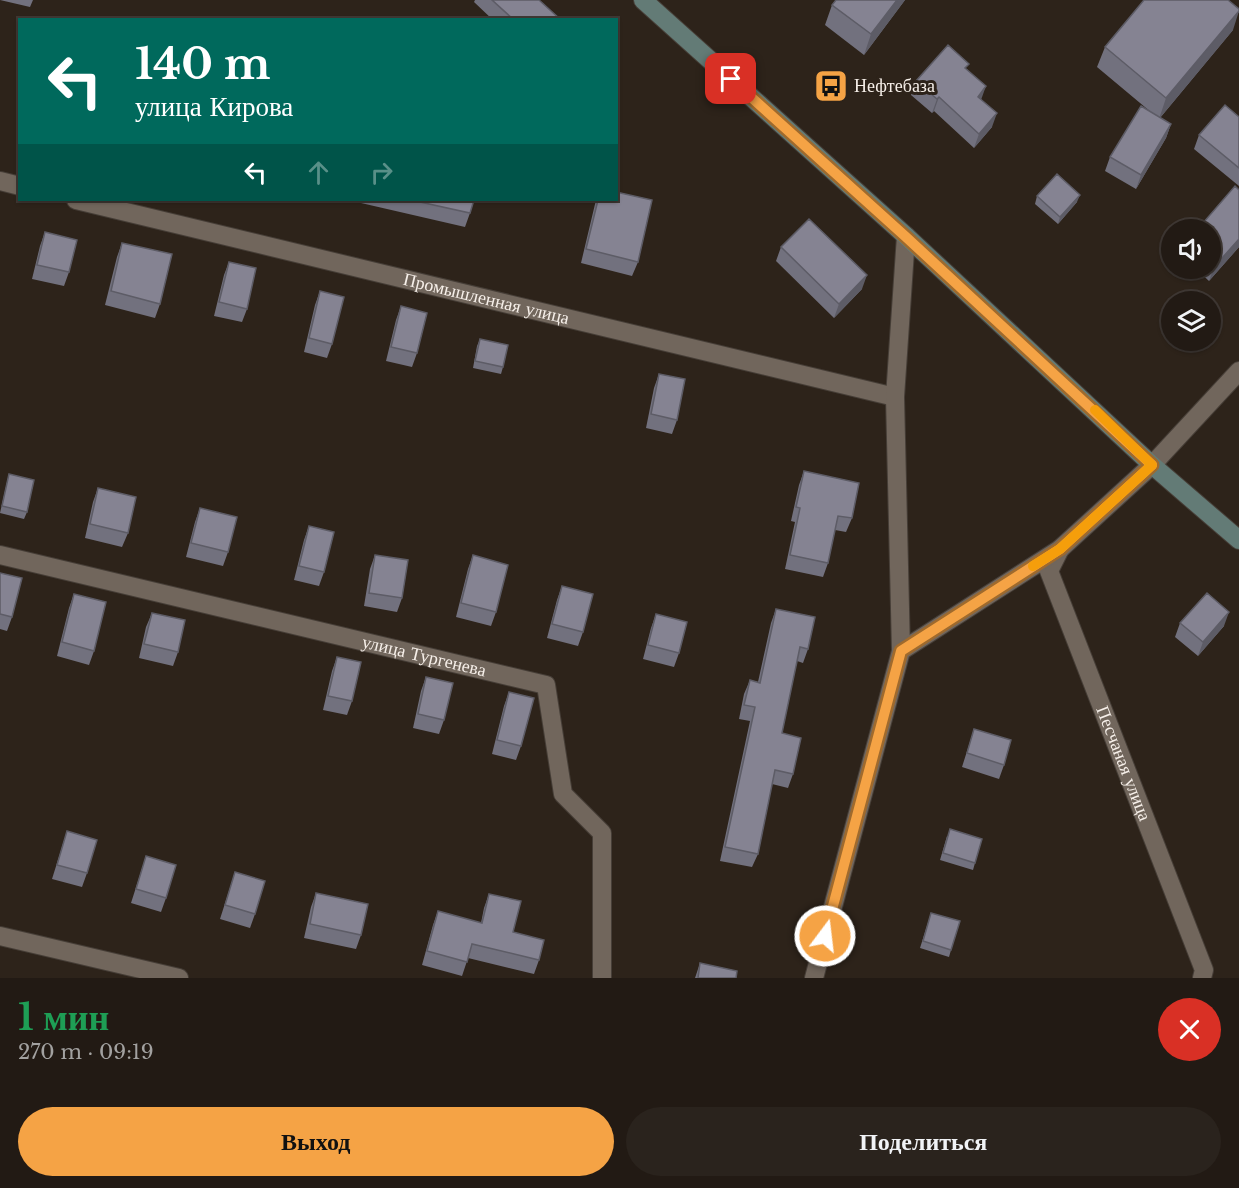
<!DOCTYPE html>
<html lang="ru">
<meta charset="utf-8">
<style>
:root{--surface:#221a14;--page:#2a231d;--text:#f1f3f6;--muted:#a2a1a0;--line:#3f3834;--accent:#f5a345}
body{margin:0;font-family:"Libre Baskerville",serif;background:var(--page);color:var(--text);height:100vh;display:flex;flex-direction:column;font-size:22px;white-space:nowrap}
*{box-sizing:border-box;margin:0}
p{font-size:20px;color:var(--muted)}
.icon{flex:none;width:33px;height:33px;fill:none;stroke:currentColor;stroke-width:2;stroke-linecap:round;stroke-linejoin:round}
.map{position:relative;height:978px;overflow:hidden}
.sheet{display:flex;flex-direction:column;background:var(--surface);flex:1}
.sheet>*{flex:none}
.banner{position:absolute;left:18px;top:18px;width:600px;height:183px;border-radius:0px;box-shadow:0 2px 4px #0004,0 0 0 2px var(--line);background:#00695c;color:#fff;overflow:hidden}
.buttons{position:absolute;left:1161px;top:219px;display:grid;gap:12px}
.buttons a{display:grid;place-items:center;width:60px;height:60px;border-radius:50%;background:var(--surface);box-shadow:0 2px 4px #0004,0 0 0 2px var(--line);font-size:30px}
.pin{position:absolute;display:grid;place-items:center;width:51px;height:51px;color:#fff;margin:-26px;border-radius:12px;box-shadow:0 3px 9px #0006}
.me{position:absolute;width:66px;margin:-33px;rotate:15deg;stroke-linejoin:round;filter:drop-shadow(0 0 4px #0008)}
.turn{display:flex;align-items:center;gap:21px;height:126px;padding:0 18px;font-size:27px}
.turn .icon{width:78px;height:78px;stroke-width:2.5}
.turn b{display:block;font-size:42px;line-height:51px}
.lanes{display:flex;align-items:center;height:57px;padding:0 18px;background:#0003;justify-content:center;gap:30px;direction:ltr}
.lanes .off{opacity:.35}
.round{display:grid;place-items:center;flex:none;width:63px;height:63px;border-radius:32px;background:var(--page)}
.head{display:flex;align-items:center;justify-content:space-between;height:102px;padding:0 18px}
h1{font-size:36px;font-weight:800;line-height:45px;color:#1e9e55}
.button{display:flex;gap:12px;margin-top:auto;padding:12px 18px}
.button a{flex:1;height:69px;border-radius:36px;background:var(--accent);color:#111;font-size:24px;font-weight:800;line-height:69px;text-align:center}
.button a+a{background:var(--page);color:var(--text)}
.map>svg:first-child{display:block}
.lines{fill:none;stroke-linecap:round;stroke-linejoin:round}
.minor-casing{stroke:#463e37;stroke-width:20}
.secondary-casing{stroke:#463e37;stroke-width:20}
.minor{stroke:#71665c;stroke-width:18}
.secondary{stroke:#637b76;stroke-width:18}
.wall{fill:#72717e}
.shaded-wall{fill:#5d5c66}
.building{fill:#858392;stroke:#5d5c66;stroke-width:1.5}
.route-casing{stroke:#9f6a2d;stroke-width:15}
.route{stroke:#f5a345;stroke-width:10}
.slow{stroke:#f59e0b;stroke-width:10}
.labels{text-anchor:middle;stroke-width:6;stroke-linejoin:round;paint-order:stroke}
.poi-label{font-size:18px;fill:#f6efe9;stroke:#2d231a;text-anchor:start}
.street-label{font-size:18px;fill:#f6efe9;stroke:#2d231a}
</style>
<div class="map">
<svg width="1239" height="978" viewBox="0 0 1239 978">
<rect width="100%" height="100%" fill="#2d231a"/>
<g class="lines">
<defs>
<g id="minor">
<path d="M0,181L20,186"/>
<path id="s1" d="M76,200L895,397"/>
<path id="s2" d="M1060,549L1049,571L1204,970L1202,978"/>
<path id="s3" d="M0,555L546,685L563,794L602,833V978"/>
<path d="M901,651L895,397L906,236"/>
<path d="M0,936L179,978"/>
<path d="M814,978L901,651L1060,549L1152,465L1239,371"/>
</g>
<path id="secondary" d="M643,0L906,236L1152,465L1239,540"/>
</defs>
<use href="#minor" class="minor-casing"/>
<use href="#secondary" class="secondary-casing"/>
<use href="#minor" class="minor"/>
<use href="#secondary" class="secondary"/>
</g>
<path class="wall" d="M0,0H33L30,7Z
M475,0H539L561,20H493L474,2Z
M836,0H905L864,55L825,25L832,5Z
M1233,30L1160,118L1171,124L1166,138L1136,189L1105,171L1110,157L1152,113L1097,67L1105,47Z
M967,69L981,99L992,127L974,148L934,111L932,113L911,95L916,81Z
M1239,117V186L1194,149L1199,135Z
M1239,190V247L1209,281L1195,268H1210V230Z
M1037,196L1077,202L1058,224L1035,204Z
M356,200H474L470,213L465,227L361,203L362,201Z
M596,200H598L638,262L632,276L581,263Z
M45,232L69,272L64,286L32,279L40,246Z
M122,243L160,304L155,318L105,305L117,257Z
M781,247L862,289L834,318L776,261Z
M229,262L247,309L242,322L214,316L224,275Z
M320,291L332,344L327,358L304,352L315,305Z
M401,306L417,353L412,367L386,361L396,320Z
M480,339L503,367L501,374L473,368L477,346Z
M659,374L677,420L672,434L646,428L654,388Z
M804,471L852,518L846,532L835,530L828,563L823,577L785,569L795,522L791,521L799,485Z
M9,474L27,512L24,519L0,513L7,482Z
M98,488L128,533L122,547L85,538L93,502Z
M200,508L228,552L223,566L186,557L195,522Z
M309,526L324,572L319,586L294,580L304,540Z
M375,555L402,598L397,612L364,606L370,569Z
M473,555L496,612L491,626L456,617L468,569Z
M0,573L12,617L7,631L0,629Z
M562,586L583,632L578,646L547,638L557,600Z
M74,594L94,651L89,665L57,656L69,608Z
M776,609L808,649L803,663L797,661L782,733L793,774L788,788L772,784L758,854L752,867L720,861L750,721L739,719L744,694L750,680L758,682L771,623Z
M152,613L178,652L173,666L139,658L146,627Z
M656,614L679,653L674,667L643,659L651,628Z
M1180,623L1224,626L1198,656L1175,637Z
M337,657L352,701L347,715L323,710L332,671Z
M426,677L444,720L439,734L413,728L421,691Z
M509,692L521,746L516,760L492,754L504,706Z
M974,729L1004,765L999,779L962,767Z
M67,831L87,873L82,887L52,879Z
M947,836L975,863L973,870L940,860Z
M146,856L166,898L161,912L131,903Z
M235,872L255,914L250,928L220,919Z
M316,893L361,935L356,949L304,938L311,907Z
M489,894L513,932L539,960L534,974L468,958L462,976L422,965L433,925L438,911L481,923L484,908Z
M931,913L951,950L949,957L920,948Z
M700,963L736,978H695Z"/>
<path class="shaded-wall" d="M897,0H905L864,55L871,34Z
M1239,11L1233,30L1159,119L1166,98Z
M986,86L981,100L978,97Z
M939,97L934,111L932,113L937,99Z
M997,113L992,127L974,148L979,134Z
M1171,124L1166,138L1136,189L1141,175Z
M1080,195L1077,202L1058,224L1060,217Z
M1239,239V247L1209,281L1214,267Z
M867,275L862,289L834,318L839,304Z
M1229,612L1224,626L1198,656L1203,642Z"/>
<path class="building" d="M492,0H539L561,20H514Z
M836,0H897L871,34L832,5Z
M1144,0H1228L1239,9V11L1166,98L1105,47Z
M948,45L969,64L965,68L986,86L978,97L997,113L979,134L939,97L937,99L916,81Z
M1225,105L1239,117V168L1199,135Z
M1141,106L1171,124L1141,175L1110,157Z
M1057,174L1080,195L1060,217L1037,196Z
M1235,186L1239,190V239L1214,267L1210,264V230H1197Z
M616,192L652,200L638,262L586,249L598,200H616Z
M411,200H474L470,213Z
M809,219L867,275L839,304L781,247Z
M45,232L77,240L69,272L37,265Z
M122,243L172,254L160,304L111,291Z
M229,262L256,268L247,309L219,302Z
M320,291L344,297L332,344L309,338Z
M401,306L427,313L417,353L391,347Z
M480,339L508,345L503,367L475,361Z
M659,374L685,379L677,420L651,414Z
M804,471L859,483L852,518L838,516L828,563L790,555L800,508L796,507Z
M9,474L34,480L27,512L2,506Z
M98,488L136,497L128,533L90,524Z
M200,508L237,517L228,552L191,543Z
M309,526L334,532L324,572L299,566Z
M375,555L408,560L402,598L369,593Z
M473,555L508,565L496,612L461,603Z
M0,573L22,578L12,617L0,614Z
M562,586L593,594L583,632L552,624Z
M1207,593L1229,612L1203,642L1180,623Z
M74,594L106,602L94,651L62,642Z
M776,609L815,617L808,649L800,647L782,733L801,738L793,774L775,770L758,854L725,847L755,707L744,705L750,680L760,683Z
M152,613L185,620L178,652L144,644Z
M656,614L687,622L679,653L648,645Z
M337,657L361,662L352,701L328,696Z
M426,677L453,683L444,720L418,714Z
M509,692L534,698L521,746L497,740Z
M974,729L1011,740L1004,765L967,753Z
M950,829L982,839L975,863L943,853Z
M67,831L97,840L87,873L57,865Z
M146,856L176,865L166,898L136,889Z
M235,872L265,881L255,914L225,905Z
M316,893L368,904L361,935L310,924Z
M489,894L521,901L513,932L544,940L539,960L472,944L467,962L427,951L438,911L482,923Z
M931,913L960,921L951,950L923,941Z
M700,963L737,971L736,978H698Z"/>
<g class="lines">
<defs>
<path id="route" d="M731,79L906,237L1152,465L1060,549L901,651L825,936"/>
</defs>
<use href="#route" class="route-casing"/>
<use href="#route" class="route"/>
<path class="slow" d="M1033,566L1060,549L1152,465L1095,410"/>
</g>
<defs>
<symbol id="bus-square" viewBox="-11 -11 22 22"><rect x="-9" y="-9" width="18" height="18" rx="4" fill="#f5a345" stroke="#2d231a"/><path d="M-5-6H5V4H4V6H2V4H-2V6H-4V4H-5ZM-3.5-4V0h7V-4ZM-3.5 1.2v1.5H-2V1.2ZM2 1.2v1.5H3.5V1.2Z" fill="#111"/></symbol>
</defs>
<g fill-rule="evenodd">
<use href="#bus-square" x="812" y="67" width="38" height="38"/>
</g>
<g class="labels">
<g class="poi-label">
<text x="854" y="92">Нефтебаза</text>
</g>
<g class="street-label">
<text dy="6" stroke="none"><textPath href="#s1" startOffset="422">Промышленная улица</textPath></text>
<text dy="6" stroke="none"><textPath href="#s3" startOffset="436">улица Тургенева</textPath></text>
<text dy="6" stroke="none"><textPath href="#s2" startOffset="231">Песчаная улица</textPath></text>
</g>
</g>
</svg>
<div class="buttons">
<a><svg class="icon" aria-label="sound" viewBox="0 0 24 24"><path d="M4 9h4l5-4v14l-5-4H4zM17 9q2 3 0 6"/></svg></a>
<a><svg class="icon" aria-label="layers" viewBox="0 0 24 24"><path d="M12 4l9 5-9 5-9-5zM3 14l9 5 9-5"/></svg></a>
</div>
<div class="pin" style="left:731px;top:79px;background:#d93025"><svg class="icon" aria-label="arrive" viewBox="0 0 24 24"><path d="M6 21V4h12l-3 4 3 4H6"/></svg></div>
<svg class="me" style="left:825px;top:936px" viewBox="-20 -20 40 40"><circle r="17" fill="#f5a345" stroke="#fff" stroke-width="3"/><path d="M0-11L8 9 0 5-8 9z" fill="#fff"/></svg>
<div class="banner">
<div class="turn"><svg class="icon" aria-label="left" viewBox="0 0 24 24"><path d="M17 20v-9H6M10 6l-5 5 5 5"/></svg><div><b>140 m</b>улица Кирова</div></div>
<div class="lanes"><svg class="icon" aria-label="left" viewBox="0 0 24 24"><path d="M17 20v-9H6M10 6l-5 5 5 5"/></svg><svg class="icon off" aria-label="ahead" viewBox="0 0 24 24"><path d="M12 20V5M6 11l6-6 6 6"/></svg><svg class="icon off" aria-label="right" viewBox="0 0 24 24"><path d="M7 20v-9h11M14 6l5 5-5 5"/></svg></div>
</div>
</div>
<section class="sheet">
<div class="head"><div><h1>1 мин</h1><p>270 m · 09:19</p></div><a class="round" style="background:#d93025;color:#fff"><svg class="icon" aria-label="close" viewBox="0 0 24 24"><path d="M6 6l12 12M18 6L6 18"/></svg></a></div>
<div class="button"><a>Выход</a><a>Поделиться</a></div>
</section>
